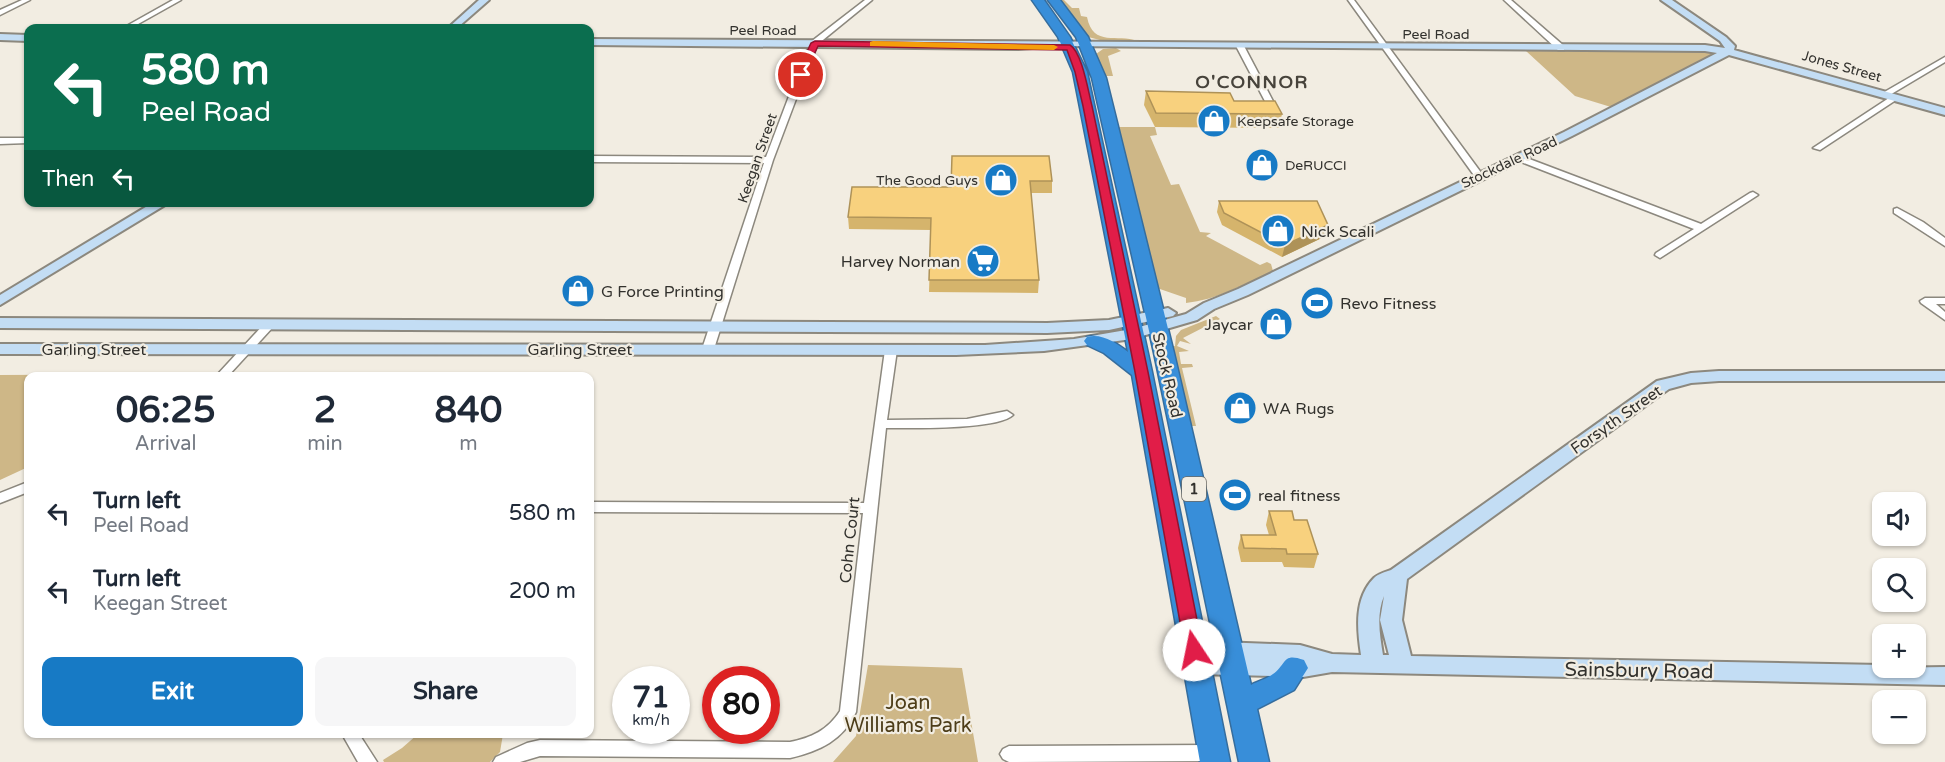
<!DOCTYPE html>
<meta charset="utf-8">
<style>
:root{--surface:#fff;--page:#f6f6f7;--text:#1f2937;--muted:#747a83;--accent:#177ac5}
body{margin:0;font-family:"Varela Round",sans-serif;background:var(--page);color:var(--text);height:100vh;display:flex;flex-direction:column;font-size:22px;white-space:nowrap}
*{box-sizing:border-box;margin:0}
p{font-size:20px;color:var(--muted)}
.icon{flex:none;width:33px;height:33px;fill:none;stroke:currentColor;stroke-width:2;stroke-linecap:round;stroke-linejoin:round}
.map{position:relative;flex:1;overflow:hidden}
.sheet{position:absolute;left:24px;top:372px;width:570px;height:366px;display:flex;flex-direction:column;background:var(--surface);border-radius:12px;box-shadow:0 2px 4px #0004}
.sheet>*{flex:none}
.banner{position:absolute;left:24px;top:24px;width:570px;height:183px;border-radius:12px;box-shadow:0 2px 4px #0004;background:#0b6e4f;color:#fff;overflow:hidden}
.controls{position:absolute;left:1872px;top:492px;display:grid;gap:12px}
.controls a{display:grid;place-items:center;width:54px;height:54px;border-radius:12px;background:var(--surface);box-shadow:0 2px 4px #0004;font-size:30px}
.speed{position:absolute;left:612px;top:666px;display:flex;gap:12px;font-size:30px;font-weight:700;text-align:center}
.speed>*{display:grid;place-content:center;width:78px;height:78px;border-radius:50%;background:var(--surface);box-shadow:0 2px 4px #0004;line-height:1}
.speed small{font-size:15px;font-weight:400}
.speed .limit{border:9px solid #d22;background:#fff;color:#111}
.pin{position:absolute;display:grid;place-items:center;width:51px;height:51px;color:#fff;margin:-26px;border:3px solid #fff;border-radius:50%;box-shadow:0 2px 6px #0007}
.me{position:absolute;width:66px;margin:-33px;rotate:349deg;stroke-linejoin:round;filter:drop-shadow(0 0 4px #0008)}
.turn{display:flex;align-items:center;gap:21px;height:126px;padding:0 18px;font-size:27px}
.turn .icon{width:78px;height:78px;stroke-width:2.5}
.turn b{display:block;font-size:42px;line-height:51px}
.then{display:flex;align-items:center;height:57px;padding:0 18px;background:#0003;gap:12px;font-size:22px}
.eta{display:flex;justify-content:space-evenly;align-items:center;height:102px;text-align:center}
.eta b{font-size:36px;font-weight:700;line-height:42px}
.action{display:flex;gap:12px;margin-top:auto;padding:12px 18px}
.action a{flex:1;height:69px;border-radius:12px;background:var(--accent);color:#fff;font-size:24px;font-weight:700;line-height:69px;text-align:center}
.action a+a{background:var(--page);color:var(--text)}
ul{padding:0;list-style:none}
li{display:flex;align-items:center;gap:18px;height:78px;padding:0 18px}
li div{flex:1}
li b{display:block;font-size:22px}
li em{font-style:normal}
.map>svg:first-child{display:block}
.green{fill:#ceb787}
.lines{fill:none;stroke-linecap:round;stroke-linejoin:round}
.street-casing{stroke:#8c887e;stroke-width:3}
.secondary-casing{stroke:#8c887e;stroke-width:4}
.highway-casing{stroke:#366d9d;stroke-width:3}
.street{fill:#fff;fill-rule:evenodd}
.secondary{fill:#c3ddf4;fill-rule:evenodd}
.highway{fill:#388ed9;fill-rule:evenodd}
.wall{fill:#d5b46c}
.shaded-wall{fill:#ae9258}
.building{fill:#f8d17e;stroke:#ae9258;stroke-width:1.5}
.route{fill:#e11d48;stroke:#92132f;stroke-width:1.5}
.slow{fill:#f59e0b}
.labels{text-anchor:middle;stroke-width:4.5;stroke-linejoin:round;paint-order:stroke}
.far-street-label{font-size:14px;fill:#32312d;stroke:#f2ede2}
.far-poi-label{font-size:14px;fill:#32312d;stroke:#f2ede2;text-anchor:start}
.shield{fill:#f2ede2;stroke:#6c6963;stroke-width:1.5}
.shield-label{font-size:15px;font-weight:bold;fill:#32312d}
.poi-label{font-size:16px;fill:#32312d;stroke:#f2ede2;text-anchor:start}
.street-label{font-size:16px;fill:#32312d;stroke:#f2ede2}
.far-district-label{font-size:18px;font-weight:bold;letter-spacing:1.5px;fill:#47433b;stroke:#f2ede2}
.near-street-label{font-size:20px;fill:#32312d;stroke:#f2ede2}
.near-park-label{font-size:20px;fill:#4d3d19;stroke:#f2ede2}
</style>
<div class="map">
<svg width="1945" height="762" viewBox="0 0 1945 762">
<rect width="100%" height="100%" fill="#f2ede2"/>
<path class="green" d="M1059,0H1064L1072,8H1079L1081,16L1087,17C1093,48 1118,33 1137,41H1104L1088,37Z
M1116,48L1121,51L1108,56L1113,76H1104L1096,54L1103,49Z
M1530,49L1706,50L1716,55L1611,107L1575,96L1526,51Z
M1117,127H1155L1157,135L1150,136L1171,185L1179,184L1200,232L1211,233L1206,236L1260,265L1267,262L1271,264L1273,271C1245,284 1216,300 1186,303V298L1157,288Z
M1216,316L1220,319L1183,338L1191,344L1180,341L1177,346L1189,351L1179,352L1181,364H1192L1193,367L1182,368L1196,426H1188L1170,347L1175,346L1176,336L1181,330Z
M194,374L191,376H28V467L0,480V375Z
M868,665L962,668L978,762H833L856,736Z
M418,734H503L500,752L490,762H384L383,760L402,748Z"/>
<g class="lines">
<defs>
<path id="street" d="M22,0H30L0,15V10Z
M173,0H181L131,28H123Z
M865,0H872L818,44L813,54L773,160L714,349L712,351H704L702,349L764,163L590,162V156L766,157L805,54L812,41Z
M1348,0H1354L1482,174V178H1476Z
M1504,0H1511L1564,46V50H1558Z
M1237,44L1244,46L1275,105L1274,107L1267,105L1236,46Z
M1945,57V62L1888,96L1881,94Z
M1892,96L1899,98L1820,150L1813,148Z
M0,138H28V143L0,144Z
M1519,155L1701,224L1750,193L1753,192L1758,195L1660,258L1655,255L1656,253L1694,229L1516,160L1515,158Z
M1897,208L1923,222L1945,238V246L1894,213V209Z
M1925,298H1945V304H1936L1945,312V320L1921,303L1920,301Z
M269,322L275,325L273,327L228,376H216L265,323Z
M891,347L897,350L887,420L967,419L1007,411L1013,415C998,430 910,428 886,428L856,712C843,740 820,751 790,758L540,756L520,762H493L496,757L527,743L540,740L790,742C811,738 828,730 840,711L863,513L590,512V502L864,503L885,350Z
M28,482V492L0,503V493Z
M342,734H359L377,762H358Z
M1213,745L1219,748L1222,753L1219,758L1213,761L1009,762L1003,759L1000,754L1003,749L1009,746Z"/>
<path id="secondary" d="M479,0H489L457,28H448Z
M1661,0H1672L1726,37L1735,46L1734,50L1945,108V115L1729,55L1572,136L1248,295L1214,309L1197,320L1132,339L1044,351L956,355L0,354V344L985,345L1074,339L1132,329L1186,314L1204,303L1238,289L1564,132L1717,53L1705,51L1062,46L1018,49L590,45V39L1705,45L1725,48L1720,41Z
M0,34L28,35V41L0,40Z
M154,202H170L0,305V295Z
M1168,308L1176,313L1173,316L1109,330L1047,333L0,328V318L1047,323L1109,320Z
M1719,371H1945V381H1719L1691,383L1669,389L1407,579L1402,620L1411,656L1882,665V668L1945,667V685L1332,672L1303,677L1197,674L1189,671L1186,665L1191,658L1186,656L1183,650L1186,644L1194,641L1300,645L1332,654L1361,655C1357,629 1354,598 1374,578C1378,574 1385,572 1391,570L1657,381L1691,373ZM1384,596L1380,620L1389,655H1383C1380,636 1376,615 1384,596Z"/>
<path id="highway" d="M1032,0H1044L1070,37L1087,72L1152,372L1230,762H1200L1132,375L1104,353L1087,345L1084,341L1087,337C1102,333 1116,343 1128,352L1073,72L1058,37Z
M1048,0H1060L1088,37L1106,78L1174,353L1251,685C1258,681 1267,679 1273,674C1287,664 1282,652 1304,660L1308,668L1294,690L1257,709L1269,762H1239L1154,353L1092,78L1076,37Z"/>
</defs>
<use href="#street" class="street-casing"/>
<use href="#secondary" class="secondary-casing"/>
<use href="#highway" class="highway-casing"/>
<use href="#street" class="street"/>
<use href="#secondary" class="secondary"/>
<use href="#highway" class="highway"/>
</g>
<path class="wall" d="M1146,91L1234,101L1282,114L1279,128L1155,127L1144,105Z
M952,156L1052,181V193H1031L1039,280L1038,293L929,292L931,230L849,229L848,217L951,187Z
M1219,201L1328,225L1326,236L1282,257L1222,225L1217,212Z
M1269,511L1294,520L1318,554L1314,568L1284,567L1282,562H1241L1238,548L1241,535H1269L1266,525Z"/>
<path class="shaded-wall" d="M1328,225L1326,236L1282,257L1285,245Z"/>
<path class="building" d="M1146,91L1230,93L1234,101H1275L1282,114L1156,113Z
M952,156H1049L1052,181H1030L1039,280H929L931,218L848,217L852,187H951Z
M1219,201H1317L1328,225L1285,245L1224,213Z
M1269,511H1292L1294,520H1307L1318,554H1287L1286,549L1244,548L1241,535H1276Z"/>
<path class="route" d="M815,41L1070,45C1082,52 1088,91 1092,106L1148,372L1203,650L1200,655L1194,657L1187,655L1185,650L1135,372L1083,106L1075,72L1067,50L818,46L805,75L798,77L796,75L811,43Z"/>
<path class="slow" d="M873,41L1054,45L1058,47L1054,50L870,46V42Z"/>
<defs>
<symbol id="shop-disc" viewBox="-11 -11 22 22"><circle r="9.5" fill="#177ac5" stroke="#f2ede2"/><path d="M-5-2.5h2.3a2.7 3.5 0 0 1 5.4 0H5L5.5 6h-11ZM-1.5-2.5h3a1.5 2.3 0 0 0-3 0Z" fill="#fff"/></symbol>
<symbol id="supermarket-disc" viewBox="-11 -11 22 22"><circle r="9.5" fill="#177ac5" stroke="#f2ede2"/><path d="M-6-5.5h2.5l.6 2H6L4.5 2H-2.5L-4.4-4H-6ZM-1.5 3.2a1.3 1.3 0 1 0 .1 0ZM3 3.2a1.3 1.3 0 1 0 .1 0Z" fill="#fff"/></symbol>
<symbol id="stadium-disc" viewBox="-11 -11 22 22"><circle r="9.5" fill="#177ac5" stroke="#f2ede2"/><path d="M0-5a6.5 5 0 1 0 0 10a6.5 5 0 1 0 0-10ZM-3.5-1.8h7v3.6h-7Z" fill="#fff"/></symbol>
</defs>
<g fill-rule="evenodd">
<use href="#shop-disc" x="1195" y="102" width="38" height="38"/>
<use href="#shop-disc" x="1243" y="146" width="38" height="38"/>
<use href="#shop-disc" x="982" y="161" width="38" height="38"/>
<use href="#shop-disc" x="1259" y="212" width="38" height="38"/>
<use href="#supermarket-disc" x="964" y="242" width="38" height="38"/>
<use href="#shop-disc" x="559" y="272" width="38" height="38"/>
<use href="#stadium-disc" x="1298" y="284" width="38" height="38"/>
<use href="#shop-disc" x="1257" y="305" width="38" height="38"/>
<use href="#shop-disc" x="1221" y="389" width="38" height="38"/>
<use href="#stadium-disc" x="1216" y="476" width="38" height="38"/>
</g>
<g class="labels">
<g class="far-street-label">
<text x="763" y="35">Peel Road</text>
<text x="1436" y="39">Peel Road</text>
<text transform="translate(1842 66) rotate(16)" y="5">Jones Street</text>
<text transform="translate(757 158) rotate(-71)" y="5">Keegan Street</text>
<text transform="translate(1509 162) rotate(-25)" y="5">Stockdale Road</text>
</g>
<g class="far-poi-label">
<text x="1237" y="126">Keepsafe Storage</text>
<text x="1285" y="170">DeRUCCI</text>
<text x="978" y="185" text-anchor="end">The Good Guys</text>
</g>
<rect class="shield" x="1182" y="477" width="24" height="24" rx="4.5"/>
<g class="shield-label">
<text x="1194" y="494">1</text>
</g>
<g class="poi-label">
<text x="1301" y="237">Nick Scali</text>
<text x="960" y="267" text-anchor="end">Harvey Norman</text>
<text x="601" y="297">G Force Printing</text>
<text x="1340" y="309">Revo Fitness</text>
<text x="1253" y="330" text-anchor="end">Jaycar</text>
<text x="1263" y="414">WA Rugs</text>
<text x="1258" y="501">real fitness</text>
</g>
<g class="street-label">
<text x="94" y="355">Garling Street</text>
<text x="580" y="355">Garling Street</text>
<text transform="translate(1168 375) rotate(77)" y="6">Stock Road</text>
<text transform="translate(1616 419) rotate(-35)" y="6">Forsyth Street</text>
<text transform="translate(849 540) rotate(-84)" y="6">Cohn Court</text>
</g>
<g class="far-district-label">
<text x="1252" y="88">O'CONNOR</text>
</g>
<g class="near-street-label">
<text transform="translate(1639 670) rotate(1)" y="7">Sainsbury Road</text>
</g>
<g class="near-park-label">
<text x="908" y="709">Joan<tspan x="908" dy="23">Williams Park</tspan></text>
</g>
</g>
</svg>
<div class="controls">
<a><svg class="icon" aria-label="sound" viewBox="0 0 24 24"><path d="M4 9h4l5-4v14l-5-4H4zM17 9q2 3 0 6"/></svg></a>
<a><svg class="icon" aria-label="search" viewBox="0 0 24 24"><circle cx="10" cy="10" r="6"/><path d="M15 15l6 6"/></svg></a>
<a>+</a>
<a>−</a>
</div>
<div class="speed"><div>71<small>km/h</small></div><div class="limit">80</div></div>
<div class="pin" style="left:801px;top:75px;background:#d93025"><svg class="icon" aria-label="arrive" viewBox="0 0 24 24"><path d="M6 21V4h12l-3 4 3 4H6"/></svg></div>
<svg class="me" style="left:1194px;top:650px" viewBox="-20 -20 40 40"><circle r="19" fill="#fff"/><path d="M0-13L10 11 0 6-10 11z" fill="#e11d48"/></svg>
<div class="banner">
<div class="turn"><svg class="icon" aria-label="left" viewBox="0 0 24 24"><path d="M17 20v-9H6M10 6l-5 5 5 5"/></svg><div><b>580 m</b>Peel Road</div></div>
<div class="then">Then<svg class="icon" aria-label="left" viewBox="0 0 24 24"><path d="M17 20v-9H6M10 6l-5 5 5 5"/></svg></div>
</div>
<section class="sheet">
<div class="eta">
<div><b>06:25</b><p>Arrival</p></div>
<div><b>2</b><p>min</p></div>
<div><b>840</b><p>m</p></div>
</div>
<ul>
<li><svg class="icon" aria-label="left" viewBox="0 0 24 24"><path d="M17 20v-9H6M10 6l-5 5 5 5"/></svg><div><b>Turn left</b><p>Peel Road</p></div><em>580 m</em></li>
<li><svg class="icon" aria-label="left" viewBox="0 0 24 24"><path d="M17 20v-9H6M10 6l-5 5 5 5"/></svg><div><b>Turn left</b><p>Keegan Street</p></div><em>200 m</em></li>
</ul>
<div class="action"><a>Exit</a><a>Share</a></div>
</section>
</div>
